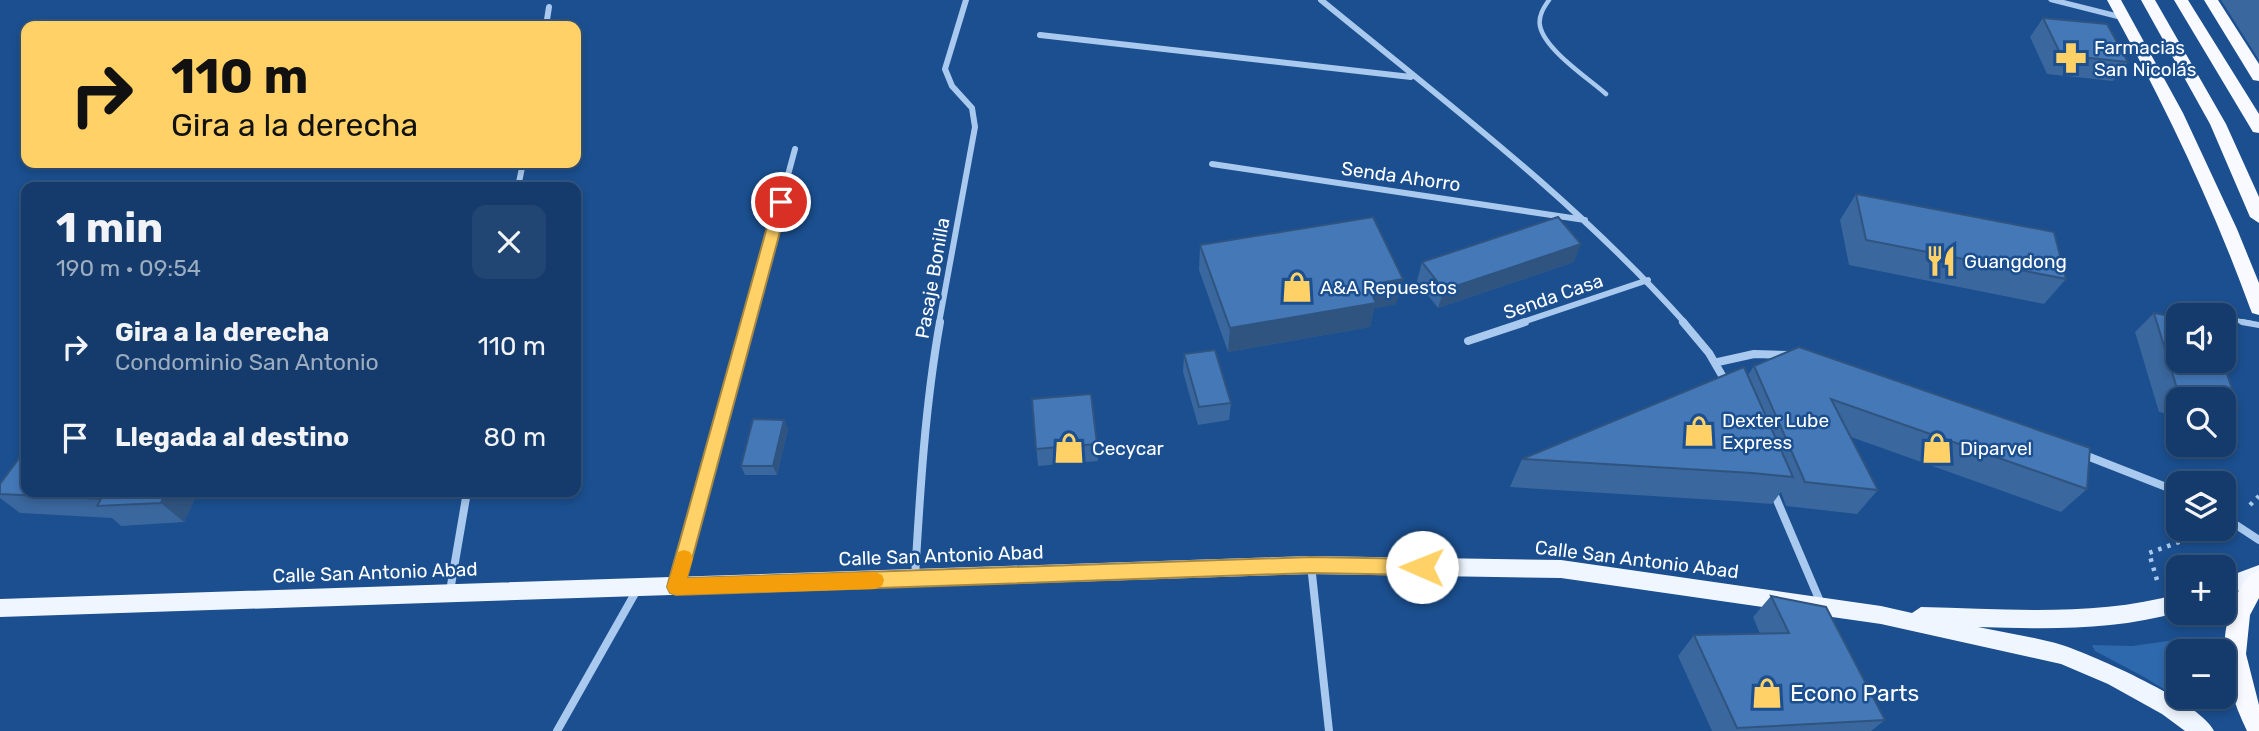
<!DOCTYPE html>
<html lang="es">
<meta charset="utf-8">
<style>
:root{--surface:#143b6b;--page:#214673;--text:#f1f3f6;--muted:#9dadc1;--line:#33557e}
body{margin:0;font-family:Rubik,sans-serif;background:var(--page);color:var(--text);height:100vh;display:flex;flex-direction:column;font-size:26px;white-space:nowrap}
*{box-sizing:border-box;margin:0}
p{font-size:23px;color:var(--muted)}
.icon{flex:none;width:38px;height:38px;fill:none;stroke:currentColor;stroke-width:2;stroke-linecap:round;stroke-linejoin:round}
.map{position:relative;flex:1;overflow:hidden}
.sheet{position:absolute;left:21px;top:182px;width:560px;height:315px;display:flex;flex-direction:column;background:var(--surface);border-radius:14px;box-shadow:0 4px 10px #0003,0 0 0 2px var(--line)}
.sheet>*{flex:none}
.hud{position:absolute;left:21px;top:21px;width:560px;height:147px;border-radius:14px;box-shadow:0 4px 10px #0003,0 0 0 2px var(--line);background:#ffd166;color:#111;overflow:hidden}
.tools{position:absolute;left:2166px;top:303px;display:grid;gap:14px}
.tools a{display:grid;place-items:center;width:70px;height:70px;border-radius:14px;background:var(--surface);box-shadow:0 4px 10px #0003,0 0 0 2px var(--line);font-size:35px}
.pin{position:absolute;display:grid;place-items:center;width:60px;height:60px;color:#fff;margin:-30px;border:4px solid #fff;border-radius:50%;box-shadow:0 2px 7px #0007}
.me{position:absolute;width:77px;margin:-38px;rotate:271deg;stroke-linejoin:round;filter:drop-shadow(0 0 5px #0008)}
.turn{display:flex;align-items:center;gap:24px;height:147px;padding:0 35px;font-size:32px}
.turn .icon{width:91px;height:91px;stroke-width:2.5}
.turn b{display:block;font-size:49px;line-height:60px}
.round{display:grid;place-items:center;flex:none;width:74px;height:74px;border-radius:14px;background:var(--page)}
.head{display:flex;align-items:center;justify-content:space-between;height:119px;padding:0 35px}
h1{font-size:42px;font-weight:700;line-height:52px}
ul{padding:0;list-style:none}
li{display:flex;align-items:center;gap:21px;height:91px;padding:0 35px}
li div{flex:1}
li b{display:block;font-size:26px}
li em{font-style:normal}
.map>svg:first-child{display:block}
.green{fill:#2e69ad}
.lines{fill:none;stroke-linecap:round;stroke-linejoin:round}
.path{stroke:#a9c9ee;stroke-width:4.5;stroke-dasharray:3.5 6;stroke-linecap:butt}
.service-far1{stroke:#a9c9ee;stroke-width:4.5}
.service{stroke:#a9c9ee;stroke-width:6}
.minor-far1{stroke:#a9c9ee;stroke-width:6}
.minor{stroke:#a9c9ee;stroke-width:8}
.tertiary{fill:#a9c9ee;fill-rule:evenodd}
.primary{fill:#f0f6ff;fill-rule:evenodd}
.trunk{fill:#f8faff;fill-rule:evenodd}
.wall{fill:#3a679d}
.shaded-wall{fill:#305480}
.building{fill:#4478b7;stroke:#305480;stroke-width:2}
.route{fill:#ffd166;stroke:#a68842;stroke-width:2}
.slow{fill:#f59e0b}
.labels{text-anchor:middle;stroke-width:5;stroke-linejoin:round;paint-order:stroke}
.poi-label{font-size:19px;fill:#fff;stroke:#1b4f8f;text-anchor:start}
.street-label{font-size:19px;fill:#fff;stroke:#1b4f8f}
.near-poi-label{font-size:23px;fill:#fff;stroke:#1b4f8f;text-anchor:start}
</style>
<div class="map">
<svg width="2259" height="731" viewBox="0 0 2259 731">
<rect width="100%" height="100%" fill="#1b4f8f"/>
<path class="green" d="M2182,639L2186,642L2187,651H2179V696L2193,697L2195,708L2144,677L2095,651L2092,645L2132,646Z"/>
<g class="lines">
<path class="path" d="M2250,505L2259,496
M2157,580L2149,553L2206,532"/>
<path class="service-far1" d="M1549,0C1544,7 1538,16 1540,26C1545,50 1588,78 1606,94
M2234,320L2251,323"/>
<path class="service" d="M2242,322L2259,325"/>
<path class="minor-far1" d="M1321,0C1448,104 1575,200 1685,323
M546,26L549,7
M1040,35L1411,77
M1212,164L1585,220
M518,187L523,163
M748,323L795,149
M939,323L975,127L972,108L952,86L945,69L966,0
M1520,323L1648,280"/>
<path class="minor" d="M1683,322L1709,353L1727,384
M1468,341L1525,322
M1718,362L1754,354L1789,355
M2082,454L2179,492
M1773,491L1822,606
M2224,517L2259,540
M1311,565L1329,731
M915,577C920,492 925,406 940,322
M677,583L748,322
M450,591L467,492
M557,731L638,588"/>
<path class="tertiary" d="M2048,0H2064L2128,16L2130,18L2125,21L2050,2Z"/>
<path class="primary" d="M1311,556L1561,560L1881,606L1912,613L1921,607C2007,609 2095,617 2179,594V612C2113,631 2046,629 1978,627C2006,633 2035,637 2062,645C2093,655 2202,703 2214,731H2185L2162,714L2108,684L2061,664L1881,624L1561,578L1311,574L0,617V599Z
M2259,565V583L2224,596V578Z"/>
<path class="trunk" d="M2107,0H2121L2183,113L2237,229L2259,283V315L2252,313L2250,308C2211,201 2162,99 2107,0Z
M2141,0H2155L2226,124L2259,197V223L2250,217L2210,124Z
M2174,0H2188L2259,114V133L2253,132Z
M2204,0H2218L2259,64V81L2253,80Z
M2259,570V598L2250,615L2246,654L2259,705V731H2247C2226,687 2215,644 2235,599C2240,587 2247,575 2259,570Z"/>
</g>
<path class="wall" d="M2221,0H2259V60Z
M2043,18L2128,62L2113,81L2047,74L2030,37Z
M1856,194L2066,279L2044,304L1849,265L1840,220Z
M1200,245L1396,304L1374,308L1370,327L1228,352L1199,270Z
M1422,262H1574L1438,308L1417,281Z
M2154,313L2238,406L2224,417V399H2179V416L2159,412L2135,332Z
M1184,354L1231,403L1229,420L1198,425L1183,372Z
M1754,366L2087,489L2061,512L1851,437L1878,490L1857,514L1786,506L1781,492L1772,504L1732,501L1510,487L1522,459L1748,375Z
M1032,399L1097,444L1098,461L1038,466Z
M784,420L788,429L777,475H745L741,466Z
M0,484L26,492H198L184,522L121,526L112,518L20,513L0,498Z
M1771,596L1885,720L1871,731H1712L1678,656L1694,635L1760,634L1753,617Z"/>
<path class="shaded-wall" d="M1581,244L1574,262L1438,308L1444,290Z
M1403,279L1396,304L1374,308L1370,327L1228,352L1230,328L1368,285Z
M784,420L788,429L777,475L773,466Z
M166,492H198L184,522L161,503Z"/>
<path class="building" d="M2043,18L2107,24L2128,62L2061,55Z
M1856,194L2054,232L2066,279L1866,240Z
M1373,217L1403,279L1368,285L1376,303L1230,328L1200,245Z
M1558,217L1581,244L1444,290L1422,262Z
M2154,313L2179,318V360H2222L2238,406L2224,403V399H2200L2179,395Z
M1799,347L2090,448L2087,489L1831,399L1878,490L1805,482L1754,366Z
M1215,350L1231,403L1199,407L1184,354Z
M1744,367L1793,477L1752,473L1522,459Z
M1091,394L1097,444L1036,449L1032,399Z
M753,419L784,420L773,466H741Z
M26,449V492H166L161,503L97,506L101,499L0,494V484Z
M1771,596L1826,607L1885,720L1737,728L1694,635L1789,633Z"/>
<path class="route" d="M781,197L788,202L687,578L1311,557L1422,559L1428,561L1431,567L1428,572L1422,575L1311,573L676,595L670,593L667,587L774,202Z"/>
<path class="slow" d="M684,550L690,552L693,558L687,578L875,572L882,575L884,580L882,586L875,589L676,595L670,593L667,587L678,552Z"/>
<defs>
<symbol id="pharmacy-bare" viewBox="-9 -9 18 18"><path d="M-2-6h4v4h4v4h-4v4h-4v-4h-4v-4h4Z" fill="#ffd166" stroke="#1b4f8f" stroke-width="2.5" paint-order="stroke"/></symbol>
<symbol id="restaurant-bare" viewBox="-9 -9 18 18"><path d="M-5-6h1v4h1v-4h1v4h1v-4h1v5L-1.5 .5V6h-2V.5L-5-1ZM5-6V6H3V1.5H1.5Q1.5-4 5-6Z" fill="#ffd166" stroke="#1b4f8f" stroke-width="2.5" paint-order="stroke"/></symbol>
<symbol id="shop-bare" viewBox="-9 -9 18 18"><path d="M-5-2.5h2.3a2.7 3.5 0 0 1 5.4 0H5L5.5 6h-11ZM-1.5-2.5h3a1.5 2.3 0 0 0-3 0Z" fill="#ffd166" stroke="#1b4f8f" stroke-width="2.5" paint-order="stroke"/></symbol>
</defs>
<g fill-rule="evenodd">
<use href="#pharmacy-bare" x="2049" y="36" width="44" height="44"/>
<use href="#restaurant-bare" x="1919" y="239" width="44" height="44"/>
<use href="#shop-bare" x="1275" y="265" width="44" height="44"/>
<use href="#shop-bare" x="1677" y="409" width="44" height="44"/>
<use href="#shop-bare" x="1047" y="426" width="44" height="44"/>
<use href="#shop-bare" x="1915" y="426" width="44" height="44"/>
<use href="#shop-bare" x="1745" y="671" width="44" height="44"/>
</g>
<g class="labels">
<g class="poi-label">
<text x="2094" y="54">Farmacias<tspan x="2094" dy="22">San Nicolás</tspan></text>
<text x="1964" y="268">Guangdong</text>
<text x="1320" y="294">A&amp;A Repuestos</text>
<text x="1722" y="427">Dexter Lube<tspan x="1722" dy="22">Express</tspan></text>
<text x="1092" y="455">Cecycar</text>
<text x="1960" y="455">Diparvel</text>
</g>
<g class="street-label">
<text transform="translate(1401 176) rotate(8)" y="7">Senda Ahorro</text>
<text transform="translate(932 278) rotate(-80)" y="7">Pasaje Bonilla</text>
<text transform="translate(1553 296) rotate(-19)" y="7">Senda Casa</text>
<text transform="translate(941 555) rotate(-2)" y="7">Calle San Antonio Abad</text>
<text transform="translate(1637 559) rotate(7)" y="7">Calle San Antonio Abad</text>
<text transform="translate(375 572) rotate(-2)" y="7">Calle San Antonio Abad</text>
</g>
<g class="near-poi-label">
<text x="1790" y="701">Econo Parts</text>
</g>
</g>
</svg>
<div class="tools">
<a><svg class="icon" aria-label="sound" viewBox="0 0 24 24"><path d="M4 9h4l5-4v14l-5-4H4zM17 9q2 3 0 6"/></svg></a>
<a><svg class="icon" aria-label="search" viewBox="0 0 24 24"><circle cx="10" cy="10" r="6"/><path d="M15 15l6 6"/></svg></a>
<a><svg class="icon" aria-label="layers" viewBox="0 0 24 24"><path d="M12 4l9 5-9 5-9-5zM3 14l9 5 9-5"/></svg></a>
<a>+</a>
<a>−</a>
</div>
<div class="pin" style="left:781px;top:202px;background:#d93025"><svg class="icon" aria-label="arrive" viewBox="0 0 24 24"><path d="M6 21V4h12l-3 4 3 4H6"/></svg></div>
<svg class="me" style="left:1422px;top:567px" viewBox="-20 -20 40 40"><circle r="19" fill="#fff"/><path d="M0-13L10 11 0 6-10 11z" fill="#ffd166"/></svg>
<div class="hud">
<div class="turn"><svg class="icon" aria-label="right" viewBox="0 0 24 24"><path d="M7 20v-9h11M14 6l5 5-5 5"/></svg><div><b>110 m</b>Gira a la derecha</div></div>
</div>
<section class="sheet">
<div class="head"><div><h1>1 min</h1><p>190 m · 09:54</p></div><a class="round"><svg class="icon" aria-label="close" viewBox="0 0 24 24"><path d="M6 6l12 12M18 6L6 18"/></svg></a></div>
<ul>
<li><svg class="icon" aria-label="right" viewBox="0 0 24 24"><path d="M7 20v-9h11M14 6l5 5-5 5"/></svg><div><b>Gira a la derecha</b><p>Condominio San Antonio</p></div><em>110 m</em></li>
<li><svg class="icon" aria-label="arrive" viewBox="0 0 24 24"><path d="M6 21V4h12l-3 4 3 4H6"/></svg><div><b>Llegada al destino</b></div><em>80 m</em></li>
</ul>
</section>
</div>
